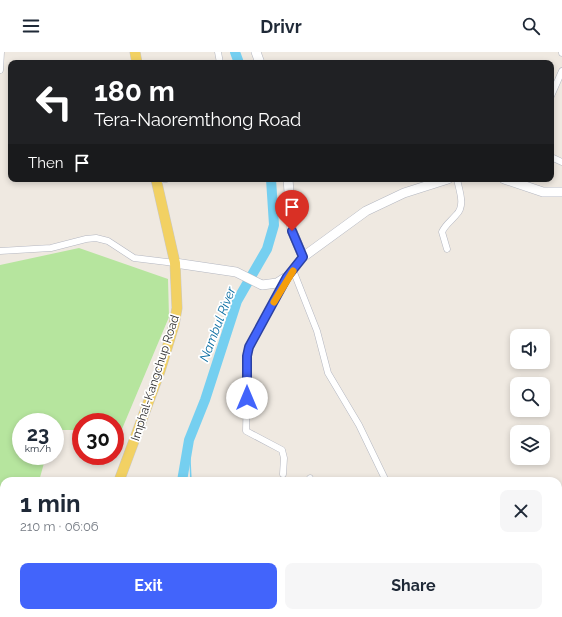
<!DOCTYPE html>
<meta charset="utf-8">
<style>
:root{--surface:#fff;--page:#f6f6f7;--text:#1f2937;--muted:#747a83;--accent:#4264fb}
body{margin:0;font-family:Raleway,sans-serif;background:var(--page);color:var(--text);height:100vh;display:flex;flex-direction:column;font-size:15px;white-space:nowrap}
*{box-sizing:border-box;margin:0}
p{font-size:13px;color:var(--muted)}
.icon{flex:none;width:22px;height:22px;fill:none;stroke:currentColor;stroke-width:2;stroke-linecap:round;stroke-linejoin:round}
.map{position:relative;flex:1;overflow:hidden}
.details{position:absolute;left:0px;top:425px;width:562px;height:140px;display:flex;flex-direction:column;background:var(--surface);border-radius:12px 12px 0 0;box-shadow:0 2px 6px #0003}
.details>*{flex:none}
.banner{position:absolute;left:8px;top:8px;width:546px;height:122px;border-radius:8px;box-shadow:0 2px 6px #0003;background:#202124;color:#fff;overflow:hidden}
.fabs{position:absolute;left:510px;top:277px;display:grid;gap:8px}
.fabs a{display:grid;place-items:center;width:40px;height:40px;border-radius:8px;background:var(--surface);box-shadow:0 2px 6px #0003;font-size:20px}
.speed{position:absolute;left:12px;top:361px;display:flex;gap:8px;font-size:20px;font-weight:700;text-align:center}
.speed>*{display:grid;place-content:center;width:52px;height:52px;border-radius:50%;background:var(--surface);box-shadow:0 2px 6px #0003;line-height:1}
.speed small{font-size:10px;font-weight:400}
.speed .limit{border:6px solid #d22;background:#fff;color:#111}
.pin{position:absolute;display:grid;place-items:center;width:34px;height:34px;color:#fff;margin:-41px -17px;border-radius:50% 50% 50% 0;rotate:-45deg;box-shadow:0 0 4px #0007}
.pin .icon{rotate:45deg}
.me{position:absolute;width:44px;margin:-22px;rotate:0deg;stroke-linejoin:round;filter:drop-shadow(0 0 3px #0008)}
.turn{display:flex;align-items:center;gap:14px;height:84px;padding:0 20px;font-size:18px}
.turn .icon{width:52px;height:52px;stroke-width:2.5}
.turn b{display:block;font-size:28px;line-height:34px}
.then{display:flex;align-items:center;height:38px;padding:0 20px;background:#0003;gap:8px;font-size:15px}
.round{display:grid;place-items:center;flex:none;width:42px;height:42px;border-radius:8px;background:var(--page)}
.headline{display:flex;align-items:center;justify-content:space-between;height:68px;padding:0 20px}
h1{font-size:24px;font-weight:700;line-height:30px}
.action{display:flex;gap:8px;margin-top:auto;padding:8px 20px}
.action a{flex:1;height:46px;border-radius:8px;background:var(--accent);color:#fff;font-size:16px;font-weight:700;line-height:46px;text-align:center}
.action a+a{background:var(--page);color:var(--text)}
header{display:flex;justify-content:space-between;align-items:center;height:52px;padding:0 20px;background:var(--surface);font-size:18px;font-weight:700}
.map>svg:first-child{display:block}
.green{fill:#b6e59e}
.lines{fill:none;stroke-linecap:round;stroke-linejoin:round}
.stream{stroke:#75cff0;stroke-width:1.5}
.river{stroke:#75cff0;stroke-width:10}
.street-casing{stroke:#b4b7c1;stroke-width:7}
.secondary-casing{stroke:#b4b7c1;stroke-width:10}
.primary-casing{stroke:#c9c9c9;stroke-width:11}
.street{stroke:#fff;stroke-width:6}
.secondary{stroke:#fff;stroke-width:9}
.primary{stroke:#f2d163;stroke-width:10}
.route-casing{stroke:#2b41a3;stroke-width:10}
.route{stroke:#4264fb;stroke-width:7}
.slow{stroke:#f59e0b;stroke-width:7}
.labels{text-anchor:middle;stroke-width:3.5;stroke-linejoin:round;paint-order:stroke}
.street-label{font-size:12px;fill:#2e2e2e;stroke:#fff}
.water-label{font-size:13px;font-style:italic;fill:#0d6fa3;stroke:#fff}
</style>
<header><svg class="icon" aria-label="menu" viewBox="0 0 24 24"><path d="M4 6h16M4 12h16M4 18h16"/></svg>Drivr<svg class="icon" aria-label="search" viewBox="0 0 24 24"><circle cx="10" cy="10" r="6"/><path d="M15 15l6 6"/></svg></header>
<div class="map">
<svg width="562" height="565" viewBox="0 0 562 565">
<rect width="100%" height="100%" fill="#efe9e1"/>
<path class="green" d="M79,196L168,227L169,265L122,377H115V370H81V378H55V370H21V404H46L39,429H4V561H47L46,565H0V213Z"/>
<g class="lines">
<path class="stream" d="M189,388L191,429
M210,561L211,565"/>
<path class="river" d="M235,0L239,11
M182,429L189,388L205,348L237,249L267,197L274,173L271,127
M116,565L117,561"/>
<defs>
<path id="street" d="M218,0L220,11
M562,0V1
M0,18L1,0
M551,44L562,19
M551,105L562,110
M156,128L166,127
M447,197L442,180C445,173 451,169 456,163C466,154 459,138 457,127
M0,199L51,196L86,187L96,186L108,189L134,206L175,211
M293,218L317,279L328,321L359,373L386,429
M283,422L284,406L282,398L246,379L248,299L287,225
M310,426L311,429
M373,561V565"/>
<path id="secondary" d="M256,0L260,11
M288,127L292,179L303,205
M504,127L543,140H562
M175,211L236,220L262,233L277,231L288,224L303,205L366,159L404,141L448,127"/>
<path id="primary" d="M135,0L137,11
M119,429L160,319L174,273L177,256L175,211L156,127
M56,565L58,561"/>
</defs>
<use href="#street" class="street-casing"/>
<use href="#secondary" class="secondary-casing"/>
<use href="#primary" class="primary-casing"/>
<use href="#street" class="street"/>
<use href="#secondary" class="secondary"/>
<use href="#primary" class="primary"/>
</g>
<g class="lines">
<defs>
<path id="route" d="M247,346V304L249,295L287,225L303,205L292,179"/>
</defs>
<use href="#route" class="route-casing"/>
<use href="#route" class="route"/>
<path class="slow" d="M274,250L293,219"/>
</g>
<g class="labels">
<g class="street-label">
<text transform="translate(155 326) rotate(-72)" y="4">Imphal-Kangchup Road</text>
</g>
<g class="water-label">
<text transform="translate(217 272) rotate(-69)" y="5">Nambul River</text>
</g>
</g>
</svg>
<div class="fabs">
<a><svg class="icon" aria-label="sound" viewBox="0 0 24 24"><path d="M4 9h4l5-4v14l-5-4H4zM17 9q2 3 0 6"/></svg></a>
<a><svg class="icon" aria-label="search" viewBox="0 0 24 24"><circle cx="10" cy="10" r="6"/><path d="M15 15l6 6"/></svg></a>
<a><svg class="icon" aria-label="layers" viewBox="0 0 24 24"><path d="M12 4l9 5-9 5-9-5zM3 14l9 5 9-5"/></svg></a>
</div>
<div class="speed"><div>23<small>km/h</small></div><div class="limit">30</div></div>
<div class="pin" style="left:292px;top:179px;background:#d93025"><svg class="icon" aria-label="arrive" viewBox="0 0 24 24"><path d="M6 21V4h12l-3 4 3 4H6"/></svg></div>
<svg class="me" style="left:247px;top:346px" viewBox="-20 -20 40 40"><circle r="19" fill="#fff"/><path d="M0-13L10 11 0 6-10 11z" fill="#4264fb"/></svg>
<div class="banner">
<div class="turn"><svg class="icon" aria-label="left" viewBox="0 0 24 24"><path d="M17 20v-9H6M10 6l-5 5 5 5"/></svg><div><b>180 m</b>Tera-Naoremthong Road</div></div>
<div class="then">Then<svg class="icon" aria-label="arrive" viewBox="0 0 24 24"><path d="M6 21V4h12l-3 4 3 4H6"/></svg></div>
</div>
<section class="details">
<div class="headline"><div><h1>1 min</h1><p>210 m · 06:06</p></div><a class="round"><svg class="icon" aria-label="close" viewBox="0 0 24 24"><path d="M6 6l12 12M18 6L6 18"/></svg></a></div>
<div class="action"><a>Exit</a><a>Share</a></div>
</section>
</div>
